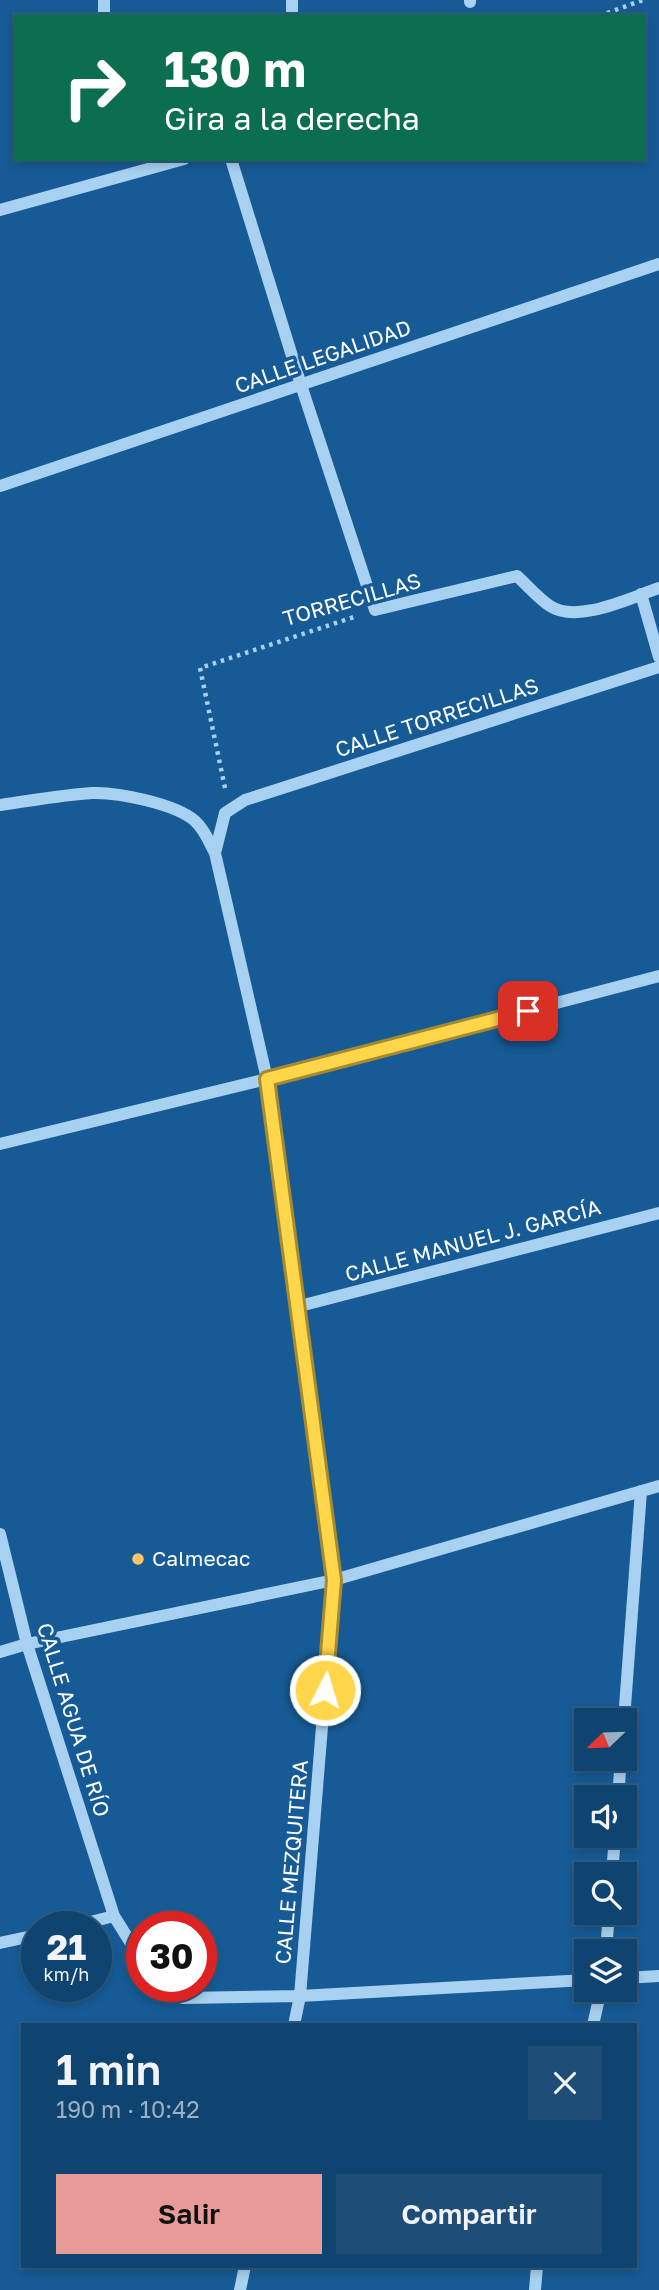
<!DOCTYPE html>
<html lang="es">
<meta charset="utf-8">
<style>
:root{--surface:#104470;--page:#1e4e78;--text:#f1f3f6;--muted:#9cb0c3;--line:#305c83;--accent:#e69b98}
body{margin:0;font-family:"Golos Text",sans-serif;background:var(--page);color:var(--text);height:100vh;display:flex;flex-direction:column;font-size:26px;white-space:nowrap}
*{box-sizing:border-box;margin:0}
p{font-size:23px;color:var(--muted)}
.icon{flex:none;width:38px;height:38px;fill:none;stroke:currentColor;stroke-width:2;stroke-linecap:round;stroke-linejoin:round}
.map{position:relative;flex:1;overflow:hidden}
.drawer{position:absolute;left:21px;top:2023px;width:616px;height:245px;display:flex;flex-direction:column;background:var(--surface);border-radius:0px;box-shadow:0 4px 10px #0003,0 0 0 2px var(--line)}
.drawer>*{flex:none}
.banner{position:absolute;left:14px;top:14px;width:632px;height:147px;border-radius:0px;box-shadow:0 4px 10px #0003,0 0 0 2px var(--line);background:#0b6e4f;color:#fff;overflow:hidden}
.needle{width:46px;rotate:247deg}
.fabs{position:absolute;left:574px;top:1708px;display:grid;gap:14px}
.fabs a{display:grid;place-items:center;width:63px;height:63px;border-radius:0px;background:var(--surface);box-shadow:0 4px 10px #0003,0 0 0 2px var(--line);font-size:35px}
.speed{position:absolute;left:21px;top:1911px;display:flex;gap:14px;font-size:35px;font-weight:700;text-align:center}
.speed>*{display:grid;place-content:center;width:91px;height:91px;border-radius:50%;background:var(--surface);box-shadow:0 4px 10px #0003,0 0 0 2px var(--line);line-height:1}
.speed small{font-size:18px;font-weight:400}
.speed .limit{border:10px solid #d22;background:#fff;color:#111}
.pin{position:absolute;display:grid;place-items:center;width:60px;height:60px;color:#fff;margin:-30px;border-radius:14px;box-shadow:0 4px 10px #0006}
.me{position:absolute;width:77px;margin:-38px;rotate:5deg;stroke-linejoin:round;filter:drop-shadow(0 0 5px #0008)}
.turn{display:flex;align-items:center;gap:24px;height:147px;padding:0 35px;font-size:32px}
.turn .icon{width:91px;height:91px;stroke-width:2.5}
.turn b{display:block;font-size:49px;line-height:60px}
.round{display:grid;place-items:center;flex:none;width:74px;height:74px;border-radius:0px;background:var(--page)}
.summary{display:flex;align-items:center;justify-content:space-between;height:119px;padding:0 35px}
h1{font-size:42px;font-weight:600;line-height:52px}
.button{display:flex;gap:14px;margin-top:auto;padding:14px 35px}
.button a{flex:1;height:80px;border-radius:0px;background:var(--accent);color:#111;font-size:28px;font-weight:600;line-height:80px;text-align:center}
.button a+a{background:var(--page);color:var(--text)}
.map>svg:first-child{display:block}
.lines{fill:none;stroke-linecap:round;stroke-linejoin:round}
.path{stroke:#a8d1f1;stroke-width:4.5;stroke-dasharray:3.5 5;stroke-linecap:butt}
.minor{stroke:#a8d1f1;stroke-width:12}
.route-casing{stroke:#a68a30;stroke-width:18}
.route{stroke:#ffd54a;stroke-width:12}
.poi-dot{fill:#ffc468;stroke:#165b96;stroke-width:2.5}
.labels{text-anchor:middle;stroke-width:7;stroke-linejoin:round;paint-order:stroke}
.street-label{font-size:21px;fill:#fff;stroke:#165b96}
.poi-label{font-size:21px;fill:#fff;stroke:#165b96;text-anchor:start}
</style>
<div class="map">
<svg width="659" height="2290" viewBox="0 0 659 2290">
<rect width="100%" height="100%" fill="#165b96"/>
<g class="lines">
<path class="path" d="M599,16L643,0
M225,788L200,668L354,617"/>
<path class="minor" d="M470,2V0
M104,16V0
M292,16V0
M231,159L301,385L375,610L517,576C528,586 538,598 550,606C577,624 630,598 659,588
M0,210L184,159
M0,486L659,264
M641,594L659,657
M0,805C30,801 61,795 92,793C118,792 176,804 195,821C205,830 209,842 215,853
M0,1144L267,1079L659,976
M296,1307L659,1213
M0,1534L27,1644L114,1916L142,1961
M0,1652L27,1644L334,1580L659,1486
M624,1720L641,1491
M618,1797L621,1759
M612,1874L615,1836
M71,1927L114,1916
M0,1943L37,1935
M606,1951L609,1913
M625,1978L659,1976
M158,1986L163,1992L183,1998L300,1996L586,1980
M294,2025L300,1996L334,1580L267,1079L215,853L225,813L245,800L659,667
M593,2025L601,1990
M240,2290L245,2266
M535,2290L537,2266"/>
</g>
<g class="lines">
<defs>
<path id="route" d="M325,1690L334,1580L267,1079L528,1011"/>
</defs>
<use href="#route" class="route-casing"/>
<use href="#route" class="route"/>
</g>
<circle class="poi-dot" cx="138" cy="1559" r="7"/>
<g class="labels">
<g class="street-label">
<text transform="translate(323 357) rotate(-19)" y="7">CALLE LEGALIDAD</text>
<text transform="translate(352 600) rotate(-16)" y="7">TORRECILLAS</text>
<text transform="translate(437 718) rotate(-18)" y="7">CALLE TORRECILLAS</text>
<text transform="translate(473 1241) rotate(-15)" y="7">CALLE MANUEL J. GARCÍA</text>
<text transform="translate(73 1720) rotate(73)" y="7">CALLE AGUA DE RÍO</text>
<text transform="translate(292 1862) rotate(-85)" y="7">CALLE MEZQUITERA</text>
</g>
<g class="poi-label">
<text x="152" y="1566">Calmecac</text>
</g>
</g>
</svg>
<div class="fabs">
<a><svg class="needle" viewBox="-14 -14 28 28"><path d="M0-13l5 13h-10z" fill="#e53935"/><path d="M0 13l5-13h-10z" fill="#9cb0c3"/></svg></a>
<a><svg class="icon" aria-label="sound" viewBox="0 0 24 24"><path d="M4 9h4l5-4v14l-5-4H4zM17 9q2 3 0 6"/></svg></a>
<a><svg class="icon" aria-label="search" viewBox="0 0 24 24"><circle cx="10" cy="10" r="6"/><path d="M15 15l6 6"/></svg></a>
<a><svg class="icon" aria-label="layers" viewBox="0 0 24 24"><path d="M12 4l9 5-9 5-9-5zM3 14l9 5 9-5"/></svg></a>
</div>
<div class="speed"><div>21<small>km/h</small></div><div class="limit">30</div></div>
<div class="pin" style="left:528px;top:1011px;background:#d93025"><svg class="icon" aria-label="arrive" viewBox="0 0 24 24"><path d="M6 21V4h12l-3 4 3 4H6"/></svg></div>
<svg class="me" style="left:325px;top:1690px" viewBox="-20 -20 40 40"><circle r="17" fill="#ffd54a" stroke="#fff" stroke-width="3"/><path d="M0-11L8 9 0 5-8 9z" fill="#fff"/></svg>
<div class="banner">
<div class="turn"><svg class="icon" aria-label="right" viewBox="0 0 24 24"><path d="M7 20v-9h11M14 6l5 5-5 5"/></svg><div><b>130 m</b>Gira a la derecha</div></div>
</div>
<section class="drawer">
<div class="summary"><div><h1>1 min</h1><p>190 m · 10:42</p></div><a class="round"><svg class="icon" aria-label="close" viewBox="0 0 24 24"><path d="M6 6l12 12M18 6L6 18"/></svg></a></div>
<div class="button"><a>Salir</a><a>Compartir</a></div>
</section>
</div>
